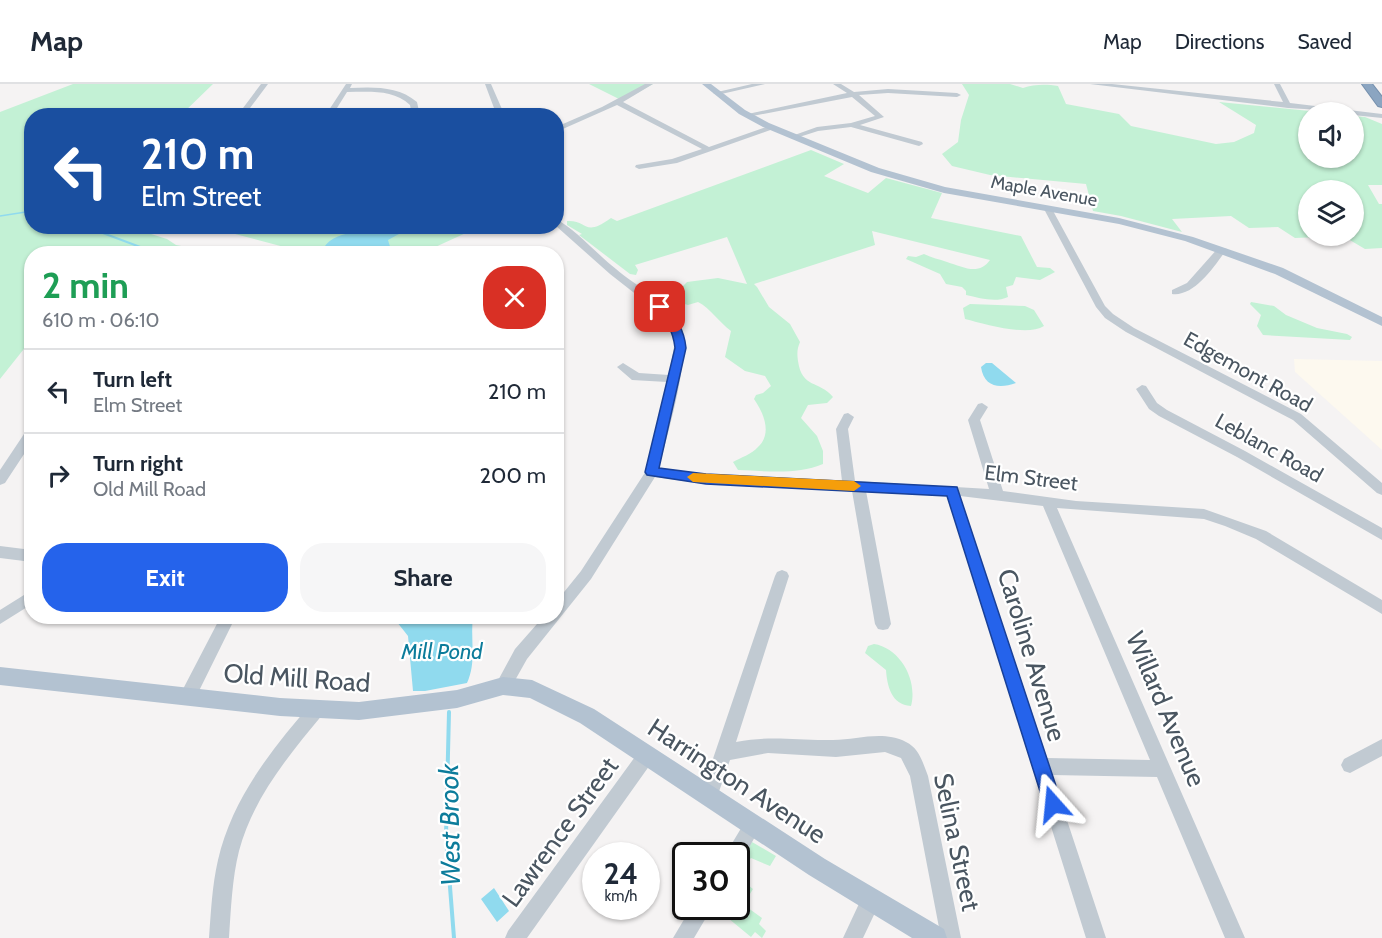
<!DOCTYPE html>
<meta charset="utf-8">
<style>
:root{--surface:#fff;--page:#f6f6f7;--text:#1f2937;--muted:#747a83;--line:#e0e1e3;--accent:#2563eb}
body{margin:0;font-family:Cabin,sans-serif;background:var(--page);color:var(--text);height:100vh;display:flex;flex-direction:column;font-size:22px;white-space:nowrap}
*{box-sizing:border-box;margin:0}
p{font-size:20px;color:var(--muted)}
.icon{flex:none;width:33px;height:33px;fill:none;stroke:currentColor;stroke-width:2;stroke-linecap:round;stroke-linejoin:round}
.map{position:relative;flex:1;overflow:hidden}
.panel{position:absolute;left:24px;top:162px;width:540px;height:378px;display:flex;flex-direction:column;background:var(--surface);border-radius:24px;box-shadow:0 2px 4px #0004}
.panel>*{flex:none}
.top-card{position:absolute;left:24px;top:24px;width:540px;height:126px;border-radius:24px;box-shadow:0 2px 4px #0004;background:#1a4fa0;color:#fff;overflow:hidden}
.buttons{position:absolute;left:1298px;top:18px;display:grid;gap:12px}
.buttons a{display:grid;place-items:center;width:66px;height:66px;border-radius:50%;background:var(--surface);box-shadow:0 2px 4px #0004;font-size:30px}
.speed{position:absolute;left:582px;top:758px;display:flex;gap:12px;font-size:30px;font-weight:700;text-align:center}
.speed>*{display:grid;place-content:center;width:78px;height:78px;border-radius:50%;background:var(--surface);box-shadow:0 2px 4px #0004;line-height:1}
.speed small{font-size:15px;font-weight:400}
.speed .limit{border:3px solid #111;border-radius:9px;background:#fff;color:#111}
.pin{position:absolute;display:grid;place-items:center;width:51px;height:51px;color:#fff;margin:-26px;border-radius:12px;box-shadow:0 3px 9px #0006}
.me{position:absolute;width:66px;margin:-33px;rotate:342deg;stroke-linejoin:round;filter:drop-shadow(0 0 4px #0008)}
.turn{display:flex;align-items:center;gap:21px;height:126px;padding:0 18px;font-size:27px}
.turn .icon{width:78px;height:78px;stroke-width:2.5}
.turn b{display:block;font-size:42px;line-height:51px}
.round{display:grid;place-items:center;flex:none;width:63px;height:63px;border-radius:24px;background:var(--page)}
.overview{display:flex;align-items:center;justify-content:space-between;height:102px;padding:0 18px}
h1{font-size:36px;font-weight:700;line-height:45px;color:#1e9e55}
.button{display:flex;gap:12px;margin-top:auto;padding:12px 18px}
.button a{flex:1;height:69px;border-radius:24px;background:var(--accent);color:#fff;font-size:24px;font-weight:700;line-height:69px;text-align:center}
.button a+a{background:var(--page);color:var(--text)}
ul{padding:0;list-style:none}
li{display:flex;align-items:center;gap:18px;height:84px;padding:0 18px;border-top:2px solid var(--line)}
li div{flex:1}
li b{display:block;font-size:22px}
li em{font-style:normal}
header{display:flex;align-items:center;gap:36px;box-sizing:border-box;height:84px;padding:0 30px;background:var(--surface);border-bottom:2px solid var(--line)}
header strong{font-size:28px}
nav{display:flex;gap:33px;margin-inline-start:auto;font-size:21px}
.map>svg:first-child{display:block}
.commercial{fill:#fdf9ef}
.green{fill:#c3f1d5;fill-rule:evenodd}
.water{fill:#90daee}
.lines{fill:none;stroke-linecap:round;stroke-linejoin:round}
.stream-far2{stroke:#90daee;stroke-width:1.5}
.stream-far1{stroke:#90daee;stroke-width:2}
.stream{stroke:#90daee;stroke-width:4}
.highway-casing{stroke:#7690ad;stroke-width:2}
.minor{fill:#c1cad2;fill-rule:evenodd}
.major{fill:#b3c2d1;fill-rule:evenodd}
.highway{fill:#8ba5c1;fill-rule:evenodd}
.route{fill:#2563eb;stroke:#184099;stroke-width:1.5}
.slow{fill:#f59e0b}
.labels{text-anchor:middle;stroke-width:4.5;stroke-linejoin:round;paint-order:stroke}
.far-street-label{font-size:18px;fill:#4a5661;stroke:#fff}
.street-label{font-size:21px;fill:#4a5661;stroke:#fff}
.water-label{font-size:22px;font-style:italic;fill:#0c7c9b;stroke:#fff}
.near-street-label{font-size:26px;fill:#4a5661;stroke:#fff}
.near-water-label{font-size:27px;font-style:italic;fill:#0c7c9b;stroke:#fff}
</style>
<header>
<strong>Map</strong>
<nav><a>Map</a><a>Directions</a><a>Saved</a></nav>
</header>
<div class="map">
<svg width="1382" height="854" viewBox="0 0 1382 854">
<rect width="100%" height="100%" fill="#f5f3f3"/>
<path class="commercial" d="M1294,275L1382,277V366L1295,288Z"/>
<path class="green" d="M73,0H213L181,31L32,32V142L157,143L151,150L167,155L176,161L218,169L32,170L31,256L0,295V28Z
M589,0H653L623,17Z
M962,0H1010L1023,4C1034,0 1047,0 1058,2L1066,20L1119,30L1131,42L1216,60L1234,58L1254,49L1256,41L1219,18L1320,28H1308V74H1353V32L1365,33L1382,40V101H1368L1379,120H1382V164L1365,165L1343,152L1295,154L1278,143L1249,144L1231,132L1172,135L1182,148L1121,132L1093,127L1086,100L990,91L952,82L942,70L958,58L961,36L969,11ZM1308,106H1353V152H1308Z
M811,66L844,80L824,92L868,109L886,94L942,109L931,134L1021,152L1037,183L1050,184L1055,188L1040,196L1016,193L1013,201L1006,203L1008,213C995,219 980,214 966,211V207L962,203L946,200L940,190L906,175L908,172L916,173L924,170C932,174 939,175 947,178C963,183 979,192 990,176L872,147L875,161L754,200L757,203L769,223L790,240L800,258C797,265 797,269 798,277C802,305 819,296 833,313L827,319L808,321L801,334L817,352L823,367V380C797,391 767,387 738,386L733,378C740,374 752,370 758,363C773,349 763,328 754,315L756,311L763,309L771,302L765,292L745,287L725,273L731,247C719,238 710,224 698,218L688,221L681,219L676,209L687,198L718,194L747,200L727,153L635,181L638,186L636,191L630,190L579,151L582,150L567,141V137C589,136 583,154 611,134L617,137Z
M305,142L479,143L420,170L405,169L347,159L324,169H307L220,146Z
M1251,218L1274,222L1286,231L1317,244L1347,250L1352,253L1350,256L1263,251L1257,242L1261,231L1250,220Z
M970,220L1025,222L1034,226L1044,242C1027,253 985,240 965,235L963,224Z
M874,560C900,564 918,596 911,622C891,621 887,601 886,586L865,569L868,562Z
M752,758L776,772L770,782L751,774L745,780L738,793L753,805L745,818L737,812L736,785Z
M737,816L762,834L759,840L766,847L762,854L755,848L751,853L717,825V822H736Z"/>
<path class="water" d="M391,147L399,150L388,156L391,166L398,169H314L322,168C330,144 370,148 391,147Z
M986,279H992L1016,299C999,305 984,303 981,283Z
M393,533H473C470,556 477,577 467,599L425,607H413L408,552Z
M494,804L509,827L497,838L481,815Z"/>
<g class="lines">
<path class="stream-far2" d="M0,132L32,127"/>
<path class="stream-far1" d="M84,142L159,170"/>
<path class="stream" d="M449,628L446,752L454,854"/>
<defs>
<path id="highway" d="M1362,0H1372L1382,13V23L1378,22Z"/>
</defs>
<use href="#highway" class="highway-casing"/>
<path class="minor" d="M261,0H268L244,32H237Z
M346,0H352L350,4C374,3 398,2 417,18L420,32H412L410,21C393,5 369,8 347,8L332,32H325Z
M485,0H491L505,32H497Z
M645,0H653L623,18L709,63L769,42L776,44L677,79L639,85L635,83L636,81L672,75L702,65L617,21L556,48V43L602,23Z
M752,0H765L717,11L713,9Z
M833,0H841L854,8L888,5L957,9L961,11L957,13L888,9L859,11L884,33L860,41L922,58L923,60L919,62L851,43L818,47L793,55L789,53L817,43L851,39L875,32L852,13L747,33L743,31L847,9Z
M1090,0H1112L1283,18L1274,0H1280L1290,19L1382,30V34L1353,31V28L1288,24Z
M1048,122L1052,125L1105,222L1113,230L1134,244L1301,330L1382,399V411L1377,409L1293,336L1126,248L1105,234L1096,223L1044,125Z
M556,135C574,144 599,172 616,185C634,201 666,217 679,237C695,262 666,354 659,384L706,390L842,397L836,345L844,330L848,329L854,333L848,345L855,397L989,405L968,336L978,320L982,319L988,323L980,336L1003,407L1076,417L1204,425L1266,447L1382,516V530L1256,455L1225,442L1204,435L1057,424L1245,854H1225L1157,693L1052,691L1106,854H1086L947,411L866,407L891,540L888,545L883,546L878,545L875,540L852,407L706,400L655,393L591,495L527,575L509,607L503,609L497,607L495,602L515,565L544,532H556V518L581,487L646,387L667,298L632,296L617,283L623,279L639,289L669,291L675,257L670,240L661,230L610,190L556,142ZM960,412L1043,422L1150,676L1047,674Z
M1219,163L1227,165C1215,181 1195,213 1172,210V206L1187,199Z
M1142,301L1146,302L1157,319L1167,326L1245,367L1382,444V456L1237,373L1159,332L1149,325L1136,305Z
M32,343V358L5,399L0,401V386L28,344Z
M0,462L32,466V478L0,474Z
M782,486L787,488L789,492L736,658C773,651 797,657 833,656C858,656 882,646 906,658C919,664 923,679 928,692L961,854H941L910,692L901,674L885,668L836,673L768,669L730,676L715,719L709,722L703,719L700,713L775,492L777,488Z
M32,506V520L0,540V526Z
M221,532H236L194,617L188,619L182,617L180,612L182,607Z
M317,617L323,620L325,625L323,630C289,671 253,714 239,767C232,795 231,825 229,854H209C211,828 212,802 218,776C232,715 271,666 311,620Z
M1382,655V672L1350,689L1344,687L1341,681L1344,675Z
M646,664L652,666L655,672L652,678L527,854H505L508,847L640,666Z
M752,733L758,736L761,742L741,778L736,779V771H725L746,736Z
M871,806L878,809L881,816L863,854H843L864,809Z
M692,822H713L694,854H673Z"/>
<path class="major" d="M702,0H711L745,26L769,39L879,84L945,103L1119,134L1193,153L1283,184L1382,233V242L1275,190L1185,157L1119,140L944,109L871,88L763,43L739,30Z
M0,583L280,614L359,618L457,606L503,593L532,596L594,625L825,775L944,845L947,854H912L809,791L580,639L530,614L503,611L457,624L359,636L280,632L0,601Z"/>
<use href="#highway" class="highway"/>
</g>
<path class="route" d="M660,219L663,220C676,235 684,244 686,264L659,384L706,390L957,403L1062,720L1060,727L1053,729L1047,727L1044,720L947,412L706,400L647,391L645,388L675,264C673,245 666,237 654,223Z"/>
<path class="slow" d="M693,389L854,397L861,402L854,407L693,398L687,393Z"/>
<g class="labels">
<g class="far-street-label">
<text transform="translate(1044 107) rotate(10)" y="6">Maple Avenue</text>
</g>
<g class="street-label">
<text transform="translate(1248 288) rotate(29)" y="7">Edgemont Road</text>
<text transform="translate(1269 364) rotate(29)" y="7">Leblanc Road</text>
<text transform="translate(1031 394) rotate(7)" y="7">Elm Street</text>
</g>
<g class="water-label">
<text x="442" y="575">Mill Pond</text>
</g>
<g class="near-street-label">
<text transform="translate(1032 571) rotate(73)" y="9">Caroline Avenue</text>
<text transform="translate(297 594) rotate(4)" y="9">Old Mill Road</text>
<text transform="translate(1166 625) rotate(67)" y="9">Willard Avenue</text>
<text transform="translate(737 697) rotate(33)" y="9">Harrington Avenue</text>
<text transform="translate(560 748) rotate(-54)" y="9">Lawrence Street</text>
<text transform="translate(957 758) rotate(78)" y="9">Selina Street</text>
</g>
<g class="near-water-label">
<text transform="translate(450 741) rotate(-91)" y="9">West Brook</text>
</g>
</g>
</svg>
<div class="buttons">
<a><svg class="icon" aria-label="sound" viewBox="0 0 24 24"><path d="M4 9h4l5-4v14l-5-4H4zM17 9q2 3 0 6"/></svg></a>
<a><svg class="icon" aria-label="layers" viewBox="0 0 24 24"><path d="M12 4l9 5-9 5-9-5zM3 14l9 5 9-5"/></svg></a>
</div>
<div class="speed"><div>24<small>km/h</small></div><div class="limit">30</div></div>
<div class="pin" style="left:660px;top:223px;background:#d93025"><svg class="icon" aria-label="arrive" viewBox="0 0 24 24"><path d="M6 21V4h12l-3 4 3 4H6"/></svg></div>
<svg class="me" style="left:1053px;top:720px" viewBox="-20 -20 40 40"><path d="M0-17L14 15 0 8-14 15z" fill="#2563eb" stroke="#fff" stroke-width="4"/></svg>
<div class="top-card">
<div class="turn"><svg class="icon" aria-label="left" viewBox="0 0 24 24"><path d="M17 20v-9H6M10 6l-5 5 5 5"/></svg><div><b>210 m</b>Elm Street</div></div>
</div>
<section class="panel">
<div class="overview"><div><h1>2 min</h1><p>610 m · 06:10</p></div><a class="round" style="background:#d93025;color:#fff"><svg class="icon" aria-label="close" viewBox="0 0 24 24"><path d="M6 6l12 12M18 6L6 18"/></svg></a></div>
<ul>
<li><svg class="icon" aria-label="left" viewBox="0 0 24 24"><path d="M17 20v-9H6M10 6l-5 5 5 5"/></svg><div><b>Turn left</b><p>Elm Street</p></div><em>210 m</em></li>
<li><svg class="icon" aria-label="right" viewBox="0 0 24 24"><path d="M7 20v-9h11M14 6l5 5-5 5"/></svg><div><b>Turn right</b><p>Old Mill Road</p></div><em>200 m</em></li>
</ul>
<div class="button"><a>Exit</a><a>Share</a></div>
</section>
</div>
